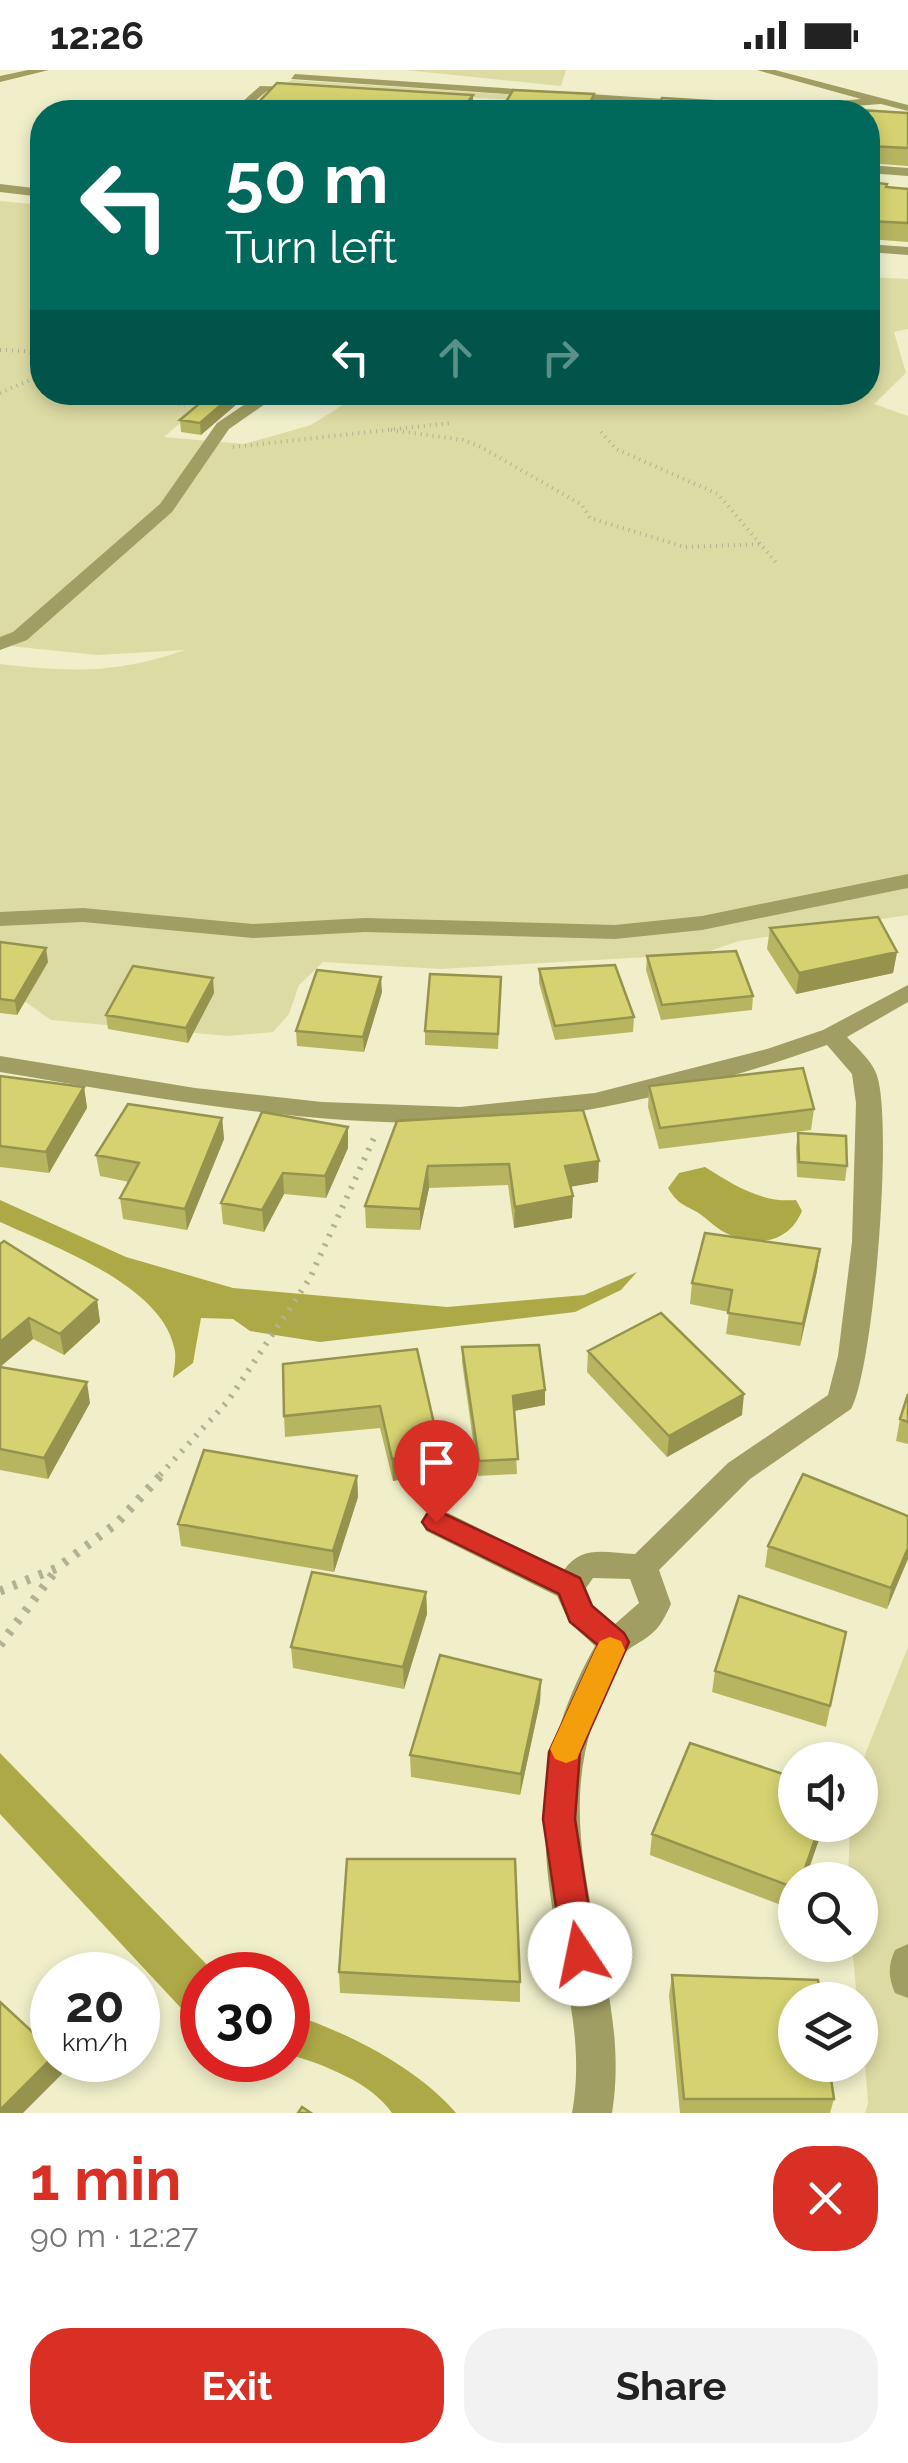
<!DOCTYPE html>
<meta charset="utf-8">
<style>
:root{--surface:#fff;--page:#f2f2f2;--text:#222;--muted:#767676;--accent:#d93025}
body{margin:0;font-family:Raleway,sans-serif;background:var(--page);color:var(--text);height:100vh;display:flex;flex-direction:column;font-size:38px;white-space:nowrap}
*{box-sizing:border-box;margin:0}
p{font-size:32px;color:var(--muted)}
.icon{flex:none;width:55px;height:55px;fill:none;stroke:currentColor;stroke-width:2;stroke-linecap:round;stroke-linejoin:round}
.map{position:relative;height:2043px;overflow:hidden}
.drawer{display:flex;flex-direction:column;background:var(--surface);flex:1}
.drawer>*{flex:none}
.hud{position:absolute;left:30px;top:30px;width:850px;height:305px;border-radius:40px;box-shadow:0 5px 15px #0003;background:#00695c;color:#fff;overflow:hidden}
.fabs{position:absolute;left:778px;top:1672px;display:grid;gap:20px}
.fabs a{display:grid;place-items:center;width:100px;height:100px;border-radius:50%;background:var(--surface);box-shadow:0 5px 15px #0003;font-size:50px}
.speed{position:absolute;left:30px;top:1882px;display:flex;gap:20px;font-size:50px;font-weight:700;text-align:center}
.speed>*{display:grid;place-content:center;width:130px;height:130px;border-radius:50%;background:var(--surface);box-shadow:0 5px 15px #0003;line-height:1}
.speed small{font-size:25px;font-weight:400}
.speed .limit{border:15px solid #d22;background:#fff;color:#111}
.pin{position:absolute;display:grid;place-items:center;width:85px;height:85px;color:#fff;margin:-102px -42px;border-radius:50% 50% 50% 0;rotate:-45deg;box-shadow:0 0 10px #0007}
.pin .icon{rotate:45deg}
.me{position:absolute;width:110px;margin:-55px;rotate:349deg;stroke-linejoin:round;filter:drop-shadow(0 0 8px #0008)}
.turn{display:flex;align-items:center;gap:35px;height:210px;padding:0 30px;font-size:45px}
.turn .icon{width:130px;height:130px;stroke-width:2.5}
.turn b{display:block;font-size:70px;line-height:85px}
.lanes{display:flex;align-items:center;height:95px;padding:0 30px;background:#0003;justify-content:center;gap:50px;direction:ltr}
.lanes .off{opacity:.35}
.round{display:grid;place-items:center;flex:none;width:105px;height:105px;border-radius:40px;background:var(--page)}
.headline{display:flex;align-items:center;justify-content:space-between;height:170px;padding:0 30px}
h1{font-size:60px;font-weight:700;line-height:75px;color:var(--accent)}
.action{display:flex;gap:20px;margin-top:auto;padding:20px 30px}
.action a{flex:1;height:115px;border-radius:40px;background:var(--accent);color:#fff;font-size:40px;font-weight:700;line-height:115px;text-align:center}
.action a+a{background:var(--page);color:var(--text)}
.status{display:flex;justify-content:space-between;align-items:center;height:70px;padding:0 50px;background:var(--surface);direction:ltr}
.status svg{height:28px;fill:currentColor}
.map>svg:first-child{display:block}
.green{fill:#dddba4}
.water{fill:#aea947}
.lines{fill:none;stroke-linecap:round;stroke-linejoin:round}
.path-far2{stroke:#b1b193;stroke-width:4;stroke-dasharray:1 5;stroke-linecap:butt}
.path-far1{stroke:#b1b193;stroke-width:6;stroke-dasharray:2.5 8;stroke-linecap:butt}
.path{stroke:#b1b193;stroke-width:9;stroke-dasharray:4 10;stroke-linecap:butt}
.minor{fill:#a09e62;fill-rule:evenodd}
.wall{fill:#b8b561}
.shaded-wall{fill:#96934f}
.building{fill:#d6d271;stroke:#96934f;stroke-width:2.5}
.route{fill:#d93025;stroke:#8d1f18;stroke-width:2.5}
.slow{fill:#f59e0b}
</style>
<div class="status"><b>12:26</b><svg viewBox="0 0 49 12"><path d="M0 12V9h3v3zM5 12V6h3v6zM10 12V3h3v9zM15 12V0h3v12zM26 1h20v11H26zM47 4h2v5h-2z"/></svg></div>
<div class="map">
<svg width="908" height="2043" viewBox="0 0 908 2043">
<rect width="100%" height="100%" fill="#f0efca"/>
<path class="green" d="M405,0H566L561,16Z
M292,10L756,41C808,42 858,32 908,45C844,38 780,45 716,42C603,38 490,27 377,22L378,18L288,12Z
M0,131L42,135V322L215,323L164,367L244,374L311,355L362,323L868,322V207L908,209V259L894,262L906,303L874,334L908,346V845L739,871L701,884L440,899L323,892L299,915L289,944L273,962L228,966L51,950L0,914V594C72,602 115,604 185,580L97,585L0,575Z
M908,1577V2043H865L868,2033L860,1930H857L852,1875H860V1810H848L850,1755H860V1697Z"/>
<path class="water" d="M705,1097C734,1115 761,1133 796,1130L802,1141C789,1172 760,1177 730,1165C717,1160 708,1149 697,1142C682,1134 677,1133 668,1118L679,1103Z
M0,1130L126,1187L233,1218L447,1237L584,1225L637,1202L621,1220L575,1242L320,1272L250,1261L233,1249L201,1248L193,1293L173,1308C174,1299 177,1286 174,1277C160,1214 52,1176 0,1152Z
M0,1683L217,1905H202V1950L180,1937L0,1744Z
M288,1943C345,1961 417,1997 456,2043H392C371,2012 322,1994 288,1984Z"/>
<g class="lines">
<path class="path-far2" d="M0,280L27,281L42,287
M145,322L185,336
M0,323L42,305
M391,360L463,370L481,377L582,435L590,448L685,477L764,474
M601,362L616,379L718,424L778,495
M233,377L451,353"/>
<path class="path-far1" d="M160,1405L228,1331L310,1208L374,1068"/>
<path class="path" d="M0,1521L57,1498L117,1453L163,1403
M0,1575L56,1500"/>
<path class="minor" d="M28,0H49L0,12V6Z
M757,0H775L908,35V41L881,34L785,41L789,36L861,29Z
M295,4L694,31L700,34L694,37L291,9Z
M260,16L304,17L310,20L304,23L267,21L242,42H231Z
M35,72H42V79L35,78Z
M868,95L908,98V106L868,103Z
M0,114L42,119V127L0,122Z
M868,174L908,177V185L868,182Z
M263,322L278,325L229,359L172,442L27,570L0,580V567L13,562L160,434L217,353Z
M908,804V818L702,860L615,869L365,862L253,868L83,852L0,856V842L83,838L253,854L365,848L615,855L702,846Z
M908,915V932L847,967C856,977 871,990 876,1003C894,1045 874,1298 851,1339L750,1409L659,1500L671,1534C666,1545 660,1558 650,1565C642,1572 632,1575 625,1583C611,1602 600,1629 593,1652C548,1791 634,1910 612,2043H572C583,1984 570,1928 558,1870C536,1758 539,1676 595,1576L569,1552L557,1526L426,1461L422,1452L426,1443L437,1440L448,1443L564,1500C582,1474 607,1483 635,1484L728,1393L828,1325L838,1286L852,1172L856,1033L852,1004L827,975C714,1015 579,1051 458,1053C304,1056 151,1027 0,1002V986L195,1018L322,1032L460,1037L595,1023L767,979L823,960ZM593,1508L630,1509L639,1533L615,1554L593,1535L586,1518Z
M908,1874V1928L895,1923C888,1907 888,1895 895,1880Z"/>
</g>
<path class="wall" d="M473,38L469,42H253L252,39Z
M868,42L908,43V96L868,93Z
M868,112L887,117L908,119V172L868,169Z
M213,322L201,365L181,362L180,350Z
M770,858L897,882L893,903L796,924L767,879Z
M0,872L48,892L17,945L0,943Z
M647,886L753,926L752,940L661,950L646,900Z
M539,899L634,947L633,962L555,970L539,913Z
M501,907L498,979L425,975V961Z
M382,922L364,982L297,976L296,961Z
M214,923L188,973L108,959L106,945Z
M0,1006L84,1017L87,1038L49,1103L0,1097Z
M649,1016L814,1039L811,1060L659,1079L648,1037Z
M262,1042L348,1078L326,1128L284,1124L264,1162L223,1154L221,1133Z
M222,1048L224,1069L187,1160L123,1149L120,1128L129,1112L100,1106L96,1085Z
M397,1051L598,1112L570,1116L572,1148L514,1158L508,1115L429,1118L420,1160L366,1158L365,1136Z
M798,1063L847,1096L845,1111L797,1107L796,1078Z
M0,1174L97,1230L100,1252L64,1285L33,1269L0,1297L90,1333L48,1409L0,1400Z
M820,1179L817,1201L800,1276L726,1264L729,1242L690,1234L692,1213Z
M462,1277L545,1320V1335L514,1341L517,1404L478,1406L462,1292Z
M417,1279L440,1401L393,1411L380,1358L285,1367L284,1346Z
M588,1281L742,1345L667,1387L587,1302Z
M908,1324V1374L896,1371L900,1349Z
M357,1406L358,1427L334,1502L181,1476L178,1454Z
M908,1446L887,1539L765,1497L768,1476Z
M426,1522L427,1544L404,1619L293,1598L291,1577Z
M846,1562L826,1657L712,1622L715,1601Z
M541,1610L540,1632L520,1725L411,1707L410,1685Z
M824,1755L805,1810H795L794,1840L650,1785L652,1764Z
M339,1902L520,1912V1932L340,1923Z
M672,1905L834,2029L830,2043H680L669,1925Z"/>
<path class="shaded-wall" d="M594,24L593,42H586Z
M473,25V38L469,42H460Z
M236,322H251L201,365L200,353Z
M46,878L48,892L17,945L15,931Z
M897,882L893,903L796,924L799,903Z
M381,907L382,922L364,982L363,967Z
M213,908L214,923L188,973L186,958Z
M84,1017L87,1038L49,1103L46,1082Z
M222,1048L224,1069L187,1160L185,1139Z
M348,1057V1078L326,1128L325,1106Z
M599,1091L598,1112L564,1118L565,1096Z
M428,1096L429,1118L420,1160V1139Z
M283,1103L284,1124L264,1162L262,1140Z
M573,1126L572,1148L514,1158L515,1137Z
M820,1179L817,1201L800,1276L803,1254Z
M97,1230L100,1252L64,1285L60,1264Z
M29,1248L33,1269L0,1297V1272Z
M87,1312L90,1333L48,1409L44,1388Z
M545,1320V1335L513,1341V1326Z
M744,1324L742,1345L667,1387L669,1366Z
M440,1380V1401L393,1411L392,1389Z
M357,1406L358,1427L334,1502L333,1481Z
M908,1478V1489L887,1539L891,1518Z
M426,1522L427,1544L404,1619L403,1597Z
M541,1610L540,1632L520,1725L521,1704Z
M820,1755H824L805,1810H801Z
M52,1988V1990H58L62,2004L23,2043H0V2040Z"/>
<path class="building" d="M277,13L473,25L460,42H311L252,39Z
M513,20L594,24L586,42H500Z
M662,28L908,43V78L868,76V42H655Z
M868,112L887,114L886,117L908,119V153L868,151Z
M213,322H236L200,353L180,350Z
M878,847L897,882L799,903L770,858Z
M0,872L46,878L15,931L0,929Z
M736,881L753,926L662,935L647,886Z
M615,895L634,947L555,956L539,899Z
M133,896L213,908L186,958L106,945Z
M317,900L381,907L363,967L296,961Z
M430,904L501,907L498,964L425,961Z
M803,998L814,1039L660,1058L649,1016Z
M0,1006L84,1017L46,1082L0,1076Z
M128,1034L222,1048L185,1139L120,1128L139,1093L96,1085Z
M583,1040L599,1091L565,1096L573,1126L515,1137L509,1094L428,1096L420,1139L365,1136L397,1051Z
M262,1042L348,1057L325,1106L283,1103L262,1140L221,1133Z
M798,1063L846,1066L847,1096L799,1092Z
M705,1163L820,1179L803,1254L728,1243L732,1220L692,1213Z
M4,1171L97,1230L60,1264L29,1248L0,1272V1174Z
M661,1243L744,1324L669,1366L588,1281Z
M539,1275L545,1320L513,1326L518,1389L479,1391L462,1277Z
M417,1279L440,1380L392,1389L380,1336L284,1346L283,1294Z
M0,1297L87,1312L44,1388L0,1379Z
M908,1324V1352L900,1349Z
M204,1380L357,1406L333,1481L178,1454Z
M803,1404L908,1446V1478L891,1518L768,1476Z
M312,1502L426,1522L403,1597L291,1577Z
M739,1526L846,1562L830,1636L715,1601Z
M440,1585L541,1610L521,1704L410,1685Z
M690,1673L795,1708V1755H820L801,1810H795V1818L652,1764Z
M347,1789H515L520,1912L339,1902Z
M672,1905L818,1910L821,1930H795V1995H829L834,2029H684Z
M0,1932L52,1980V1988L0,2040Z
M302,2037L311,2043H298Z"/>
<path class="route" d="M436,1440L580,1508L592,1536L624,1563L629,1572L580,1682L575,1749L596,1884L591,1896L580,1900L568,1896L563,1884L543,1749L549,1682L598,1575L570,1552L559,1524L427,1459L422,1452L427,1444Z"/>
<path class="slow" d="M610,1567L621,1571L625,1580L581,1679L577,1689L566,1693L555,1689L550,1679L595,1580L600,1571Z"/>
</svg>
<div class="fabs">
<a><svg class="icon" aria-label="sound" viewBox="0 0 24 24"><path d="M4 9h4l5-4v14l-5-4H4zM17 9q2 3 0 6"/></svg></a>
<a><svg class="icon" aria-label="search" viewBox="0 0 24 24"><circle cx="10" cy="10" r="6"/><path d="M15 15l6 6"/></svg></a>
<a><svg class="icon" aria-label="layers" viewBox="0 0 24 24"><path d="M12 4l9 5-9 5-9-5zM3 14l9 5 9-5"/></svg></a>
</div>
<div class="speed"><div>20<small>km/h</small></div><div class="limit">30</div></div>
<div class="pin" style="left:436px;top:1452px;background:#d93025"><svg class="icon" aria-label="arrive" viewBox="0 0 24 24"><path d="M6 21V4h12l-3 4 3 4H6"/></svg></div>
<svg class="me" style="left:580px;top:1884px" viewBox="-20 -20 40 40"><circle r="19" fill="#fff"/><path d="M0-13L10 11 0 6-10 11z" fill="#d93025"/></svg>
<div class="hud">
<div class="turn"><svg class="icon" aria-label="left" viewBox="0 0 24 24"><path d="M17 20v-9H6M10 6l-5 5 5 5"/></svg><div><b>50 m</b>Turn left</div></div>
<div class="lanes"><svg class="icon" aria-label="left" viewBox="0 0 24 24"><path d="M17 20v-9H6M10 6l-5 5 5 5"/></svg><svg class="icon off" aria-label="ahead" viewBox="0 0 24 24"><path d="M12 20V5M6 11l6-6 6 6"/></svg><svg class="icon off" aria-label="right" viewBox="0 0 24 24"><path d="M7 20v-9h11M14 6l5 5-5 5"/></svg></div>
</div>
</div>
<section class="drawer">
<div class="headline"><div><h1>1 min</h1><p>90 m · 12:27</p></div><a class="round" style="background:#d93025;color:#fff"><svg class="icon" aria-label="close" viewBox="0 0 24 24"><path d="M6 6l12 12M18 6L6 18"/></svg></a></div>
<div class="action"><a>Exit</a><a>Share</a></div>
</section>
